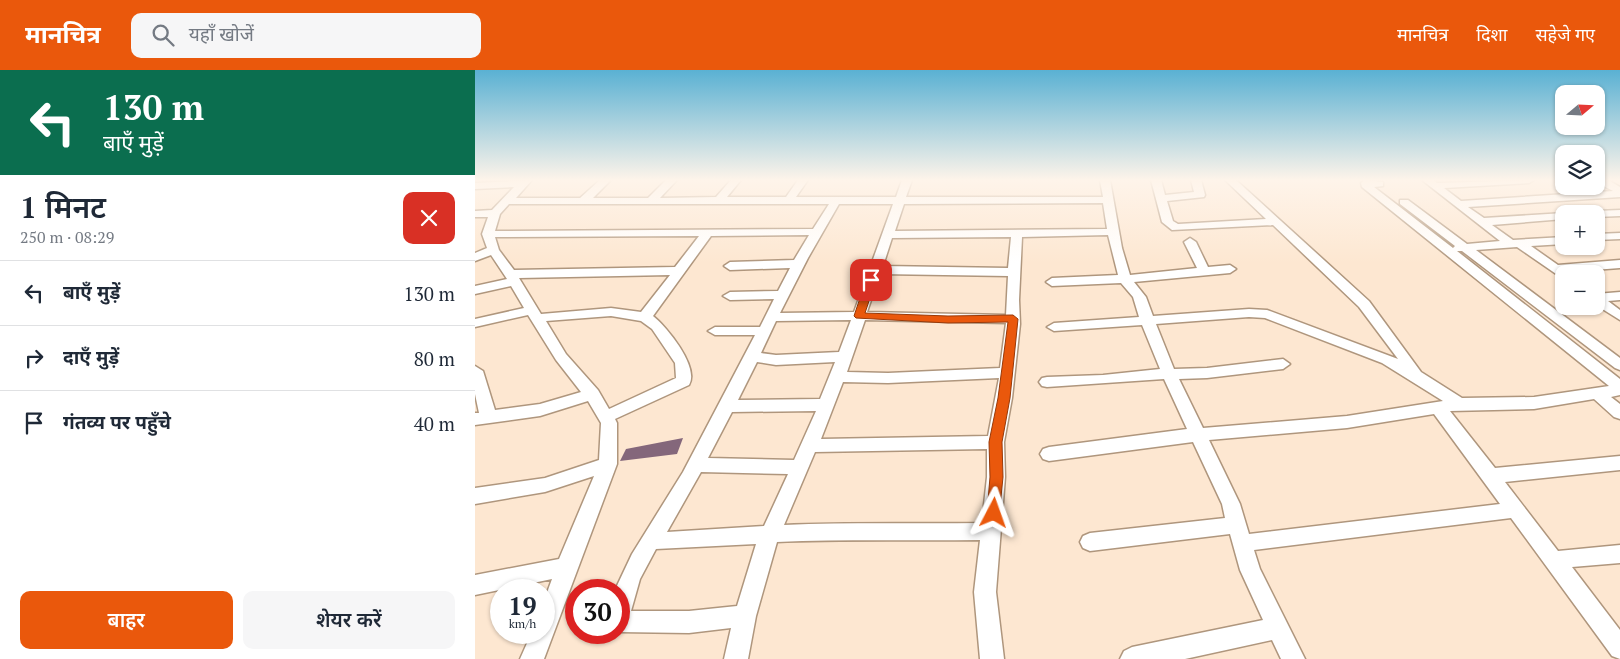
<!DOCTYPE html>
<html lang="hi">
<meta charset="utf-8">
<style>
:root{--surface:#fff;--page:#f6f6f7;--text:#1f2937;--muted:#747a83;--line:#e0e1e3;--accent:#ea580c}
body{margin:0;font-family:"PT Serif","Noto Sans Devanagari",serif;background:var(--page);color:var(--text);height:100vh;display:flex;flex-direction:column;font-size:19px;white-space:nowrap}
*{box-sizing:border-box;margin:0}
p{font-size:16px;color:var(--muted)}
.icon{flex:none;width:28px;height:28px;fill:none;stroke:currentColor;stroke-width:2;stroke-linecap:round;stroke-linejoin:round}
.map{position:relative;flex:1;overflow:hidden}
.sheet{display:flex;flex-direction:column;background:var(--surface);width:475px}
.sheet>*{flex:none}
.banner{background:#0b6e4f;color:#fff;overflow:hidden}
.needle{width:32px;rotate:71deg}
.controls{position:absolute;left:1080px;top:15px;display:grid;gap:10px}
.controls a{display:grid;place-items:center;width:50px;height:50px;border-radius:10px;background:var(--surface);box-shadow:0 1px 4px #0004;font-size:25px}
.speed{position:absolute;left:15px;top:509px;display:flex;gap:10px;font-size:25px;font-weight:700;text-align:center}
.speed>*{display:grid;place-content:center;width:65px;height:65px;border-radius:50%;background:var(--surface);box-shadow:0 1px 4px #0004;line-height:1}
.speed small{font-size:12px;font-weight:400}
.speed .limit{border:8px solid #d22;background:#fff;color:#111}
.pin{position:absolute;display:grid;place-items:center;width:42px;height:42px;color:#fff;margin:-21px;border-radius:10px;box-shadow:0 2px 8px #0006}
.me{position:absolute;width:55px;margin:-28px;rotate:4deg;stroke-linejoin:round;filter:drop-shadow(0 0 4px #0008)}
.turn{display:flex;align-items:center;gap:18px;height:105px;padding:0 20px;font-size:22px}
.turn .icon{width:65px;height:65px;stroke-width:2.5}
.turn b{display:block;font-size:35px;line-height:42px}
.round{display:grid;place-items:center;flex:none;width:52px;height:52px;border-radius:10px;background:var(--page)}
.overview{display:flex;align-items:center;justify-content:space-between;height:85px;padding:0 20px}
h1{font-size:30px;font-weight:600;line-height:38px}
.primary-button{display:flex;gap:10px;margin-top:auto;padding:10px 20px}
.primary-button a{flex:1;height:58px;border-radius:10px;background:var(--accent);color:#fff;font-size:20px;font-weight:600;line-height:58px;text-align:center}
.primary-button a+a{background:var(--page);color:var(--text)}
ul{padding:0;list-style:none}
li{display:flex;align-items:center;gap:15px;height:65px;padding:0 20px;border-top:1px solid var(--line)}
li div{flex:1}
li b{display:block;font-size:19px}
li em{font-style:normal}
header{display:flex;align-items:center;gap:30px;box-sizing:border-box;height:70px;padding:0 25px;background:var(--accent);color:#fff}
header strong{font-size:24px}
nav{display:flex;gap:28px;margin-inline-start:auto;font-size:18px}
.search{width:350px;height:45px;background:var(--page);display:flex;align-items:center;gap:12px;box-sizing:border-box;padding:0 18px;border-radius:10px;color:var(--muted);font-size:19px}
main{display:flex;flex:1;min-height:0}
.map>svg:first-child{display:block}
.building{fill:#84677b}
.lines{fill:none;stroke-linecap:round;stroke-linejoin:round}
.minor-casing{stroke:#af967d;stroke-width:3}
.minor{fill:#fff;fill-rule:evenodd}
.route{fill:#ea580c;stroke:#983908}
</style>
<header>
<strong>मानचित्र</strong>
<div class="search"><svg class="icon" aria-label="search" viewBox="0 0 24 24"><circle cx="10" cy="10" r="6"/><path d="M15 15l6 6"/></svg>यहाँ खोजें</div>
<nav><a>मानचित्र</a><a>दिशा</a><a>सहेजे गए</a></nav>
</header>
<main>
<section class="sheet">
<div class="banner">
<div class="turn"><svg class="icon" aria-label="left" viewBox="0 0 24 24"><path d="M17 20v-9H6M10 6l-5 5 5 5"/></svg><div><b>130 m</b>बाएँ मुड़ें</div></div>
</div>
<div class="overview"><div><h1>1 मिनट</h1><p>250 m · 08:29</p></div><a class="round" style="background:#d93025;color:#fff"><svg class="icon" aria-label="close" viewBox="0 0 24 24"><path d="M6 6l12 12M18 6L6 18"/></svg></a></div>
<ul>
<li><svg class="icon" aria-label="left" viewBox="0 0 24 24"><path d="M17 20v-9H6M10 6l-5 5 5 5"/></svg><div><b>बाएँ मुड़ें</b></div><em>130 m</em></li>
<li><svg class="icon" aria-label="right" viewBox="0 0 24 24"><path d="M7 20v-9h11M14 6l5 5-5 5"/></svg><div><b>दाएँ मुड़ें</b></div><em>80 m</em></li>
<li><svg class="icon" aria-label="arrive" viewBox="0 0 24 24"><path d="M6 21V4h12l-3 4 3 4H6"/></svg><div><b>गंतव्य पर पहुँचे</b></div><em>40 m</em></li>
</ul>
<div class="primary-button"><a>बाहर</a><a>शेयर करें</a></div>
</section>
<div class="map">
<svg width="1145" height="589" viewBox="0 0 1145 589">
<rect width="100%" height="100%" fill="#fde7d1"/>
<path class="building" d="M208,368L202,384L145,391L151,379Z"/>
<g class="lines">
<defs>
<path id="minor" d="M57,110L41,128H105L125,110H136L118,128H173L191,110H202L185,128L241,127L256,110H266L252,127H311L323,110H333L321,127H421L427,110H437L431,127H628L625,110H635L647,178L655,205L722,198L709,172L715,168L721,172L733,197L755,195L761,199L755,203L659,212L671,227L678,246L774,239L792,240L923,289L884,237L798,155L697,160L687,152L676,110H686L690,125L719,122L716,110H726L730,125L729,127L692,131L698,151L703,154L791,149L750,110H761L894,231L946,302L987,328L1059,327L1134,316L887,117L886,113L890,110L908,112V116L899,117L978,178L980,176L925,134V130H933L992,174L1025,171L947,110H959L962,113L1059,110L1054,113L969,118L986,131L1138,121L1121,112L1133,110L1145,117V127L993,137L1009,148L1089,143L1093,144H1089V149L1017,155L1038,170L1089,167V174L1056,176L1083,195L1145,190V198L1092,202L1093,204H1089L1087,208L1042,177L1001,180L1145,288V300L1140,298L987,181H982L1145,309V325L1136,327L1145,334V349L1139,347L1119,329L1059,339L975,341L1020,398L1145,386V400L1030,412L1083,481L1145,475V493L1097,497L1145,560V589L1137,586L1036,448L779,480L785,499L830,589H806L797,570L710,589H645L649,581L657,577L788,550L765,500L755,464L615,481L608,478L605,472L608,466L615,463L750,448L747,434L718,372L574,391L568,389L565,384L568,379L574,377L712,359L689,309L572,317L567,316L564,312L567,308L572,307L628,305L685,299L667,255L579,261L572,257L579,253L664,247L658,227L646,213L577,216L571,212L577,208L643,205L633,165L547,167L544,230L545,254L537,328L529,372L530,407L521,522L529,589H505L499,522L505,470C437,471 369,469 302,472L281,546L273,589H249L256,558L214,563L144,562V520H140L157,484L208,402L280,265H240L233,261L240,257H285L299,229L255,230L248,226L255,222L303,221L315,198L255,200L249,196L255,192L319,190L334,165L236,166L178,246C191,256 225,297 214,315L140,349L142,353V394L69,589H45L57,562H69V531L77,509L0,525V505L84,489L119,406L70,422L0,434V418L70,408L124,390L126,353L113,331L65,346L0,355V343H4L0,324V296L8,301L20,340L65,334L106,322L81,290L53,245L0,257V249L49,238L36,216L0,224V216L32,209L16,185L0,191V183L12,178L7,164L13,147H0V141L17,140L39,117L0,119V113ZM628,133L632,159L420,161L429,134ZM34,134H354L338,159L20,161L25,144ZM364,134H418L379,242L305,243L333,188ZM224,166L200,197L39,200L24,180L20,167ZM536,167L533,198L408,196L417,168ZM405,204L533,206L531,245L392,242ZM195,205L166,242L136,238L66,244L44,208ZM136,246L166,251L177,259L200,293L201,308L134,339L123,320L91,284L71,251ZM774,247L790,248L907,293L968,331L872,346L728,358L704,309L732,308L808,299L815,294L808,289L732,298L699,299L681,254ZM376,250L364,282L301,285L286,283L301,251ZM390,250L531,253L525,298L413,303L372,302ZM282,292L301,295L360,292L345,329L263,330ZM524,308L513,366L346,369L368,312L413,313ZM341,341L319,390L233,388L257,342ZM959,344L1025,434L774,464L765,434L734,370L872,358ZM512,379V407L507,453C441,454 375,452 309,455L340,382ZM226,402L313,404L289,456L192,462ZM281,474L262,536L214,541H156L165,509L181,479Z
M1145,140V146L1121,147V144H1116L1121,141Z
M1145,163V169L1121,170V164Z
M1145,222V230L1133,231L1145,240V250L1121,235V224Z"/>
</defs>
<use href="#minor" class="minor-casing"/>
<use href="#minor" class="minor"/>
</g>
<linearGradient id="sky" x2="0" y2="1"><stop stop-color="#5ab1d3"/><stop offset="0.57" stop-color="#fef4ea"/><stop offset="1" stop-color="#fef4ea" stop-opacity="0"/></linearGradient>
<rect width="1145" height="193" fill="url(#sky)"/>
<path class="route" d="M396,207L401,210L390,243L473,246L538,245L543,249L535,328L527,372L528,407L524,447L519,449L514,447L512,443L515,407L514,372L523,328L533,252L473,253L381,248L379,246L391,210Z"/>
</svg>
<div class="controls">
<a><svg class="needle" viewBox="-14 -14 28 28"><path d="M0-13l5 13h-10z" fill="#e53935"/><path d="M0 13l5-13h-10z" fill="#747a83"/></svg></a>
<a><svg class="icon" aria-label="layers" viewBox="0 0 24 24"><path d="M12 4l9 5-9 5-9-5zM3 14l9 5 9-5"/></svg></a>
<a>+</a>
<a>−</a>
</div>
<div class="speed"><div>19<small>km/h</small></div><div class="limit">30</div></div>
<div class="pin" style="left:396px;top:210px;background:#d93025"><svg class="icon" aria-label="arrive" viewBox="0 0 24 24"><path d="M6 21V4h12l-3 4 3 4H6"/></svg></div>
<svg class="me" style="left:519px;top:443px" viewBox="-20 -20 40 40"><path d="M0-17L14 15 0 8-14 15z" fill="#ea580c" stroke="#fff" stroke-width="4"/></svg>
</div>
</main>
